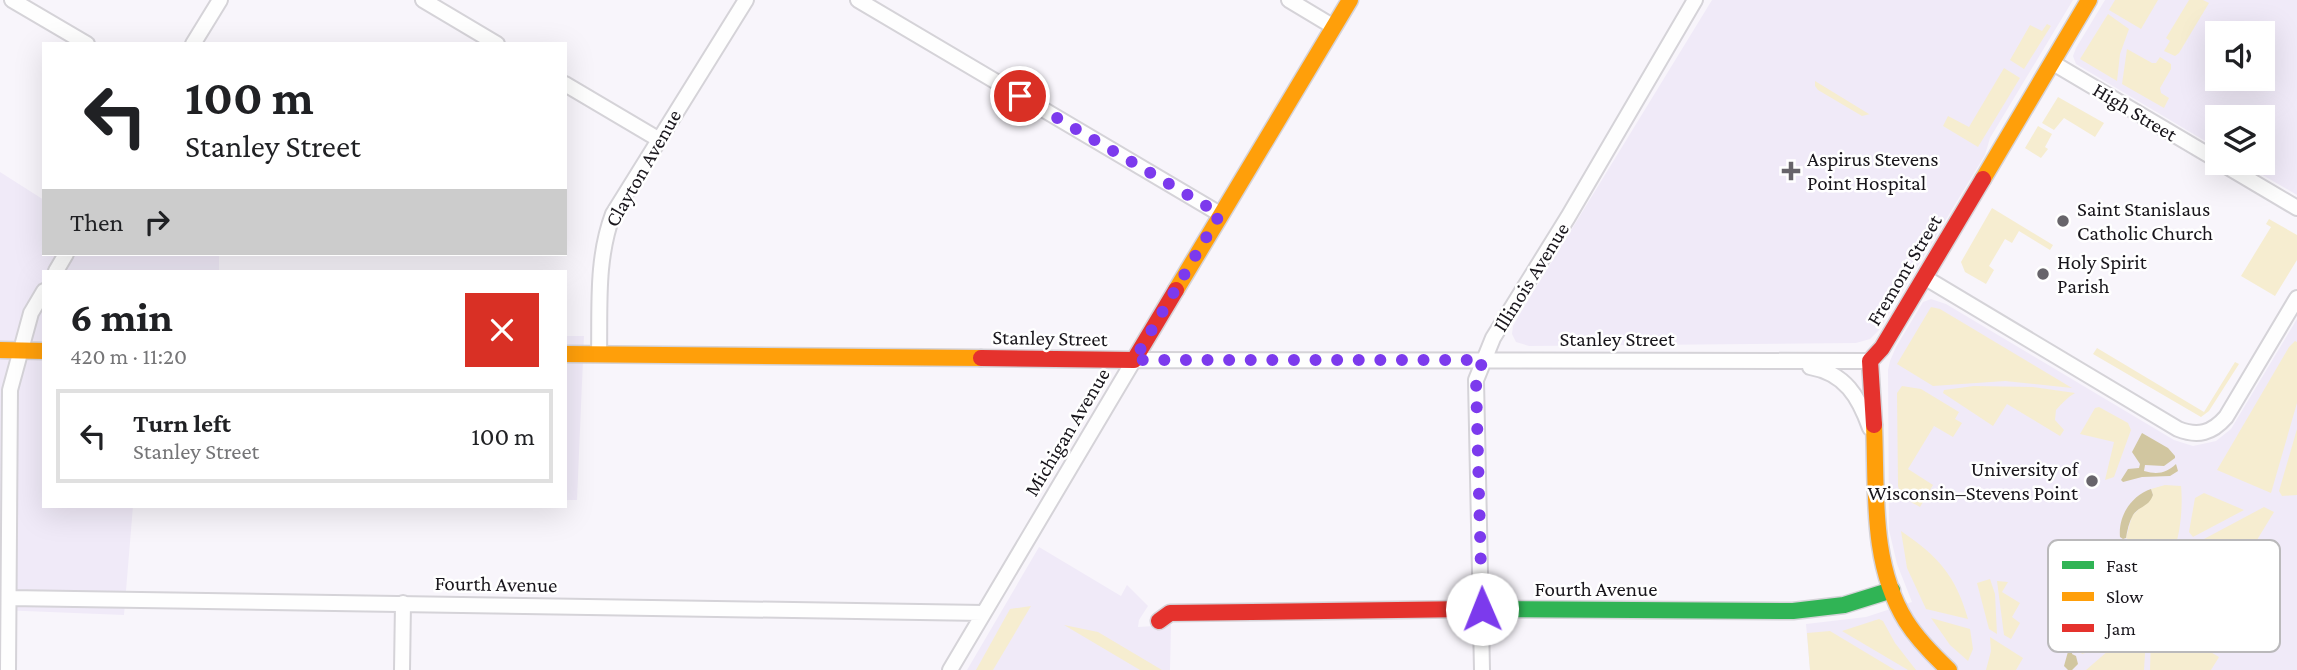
<!DOCTYPE html>
<meta charset="utf-8">
<style>
:root{--surface:#fff;--page:#f2f2f2;--text:#202124;--muted:#757577;--line:#e0e0e0}
body{margin:0;font-family:"Crimson Pro",serif;background:var(--page);color:var(--text);height:100vh;display:flex;flex-direction:column;font-size:26px;white-space:nowrap}
*{box-sizing:border-box;margin:0}
p{font-size:23px;color:var(--muted)}
.icon{flex:none;width:38px;height:38px;fill:none;stroke:currentColor;stroke-width:2;stroke-linecap:round;stroke-linejoin:round}
.map{position:relative;flex:1;overflow:hidden}
.panel{position:absolute;left:42px;top:270px;width:525px;height:238px;display:flex;flex-direction:column;background:var(--surface);border-radius:0px;box-shadow:0 7px 28px #0002}
.panel>*{flex:none}
.guide{position:absolute;left:42px;top:42px;width:525px;height:214px;border-radius:0px;box-shadow:0 7px 28px #0002;background:#fff;color:var(--text);overflow:hidden}
.buttons{position:absolute;left:2205px;top:21px;display:grid;gap:14px}
.buttons a{display:grid;place-items:center;width:70px;height:70px;border-radius:0px;background:var(--surface);box-shadow:0 7px 28px #0002;font-size:35px}
.pin{position:absolute;display:grid;place-items:center;width:60px;height:60px;color:#fff;margin:-30px;border:4px solid #fff;border-radius:50%;box-shadow:0 2px 7px #0007}
.me{position:absolute;width:77px;margin:-38px;rotate:359deg;stroke-linejoin:round;filter:drop-shadow(0 0 5px #0008)}
.turn{display:flex;align-items:center;gap:24px;height:147px;padding:0 28px;font-size:32px}
.turn .icon{width:91px;height:91px;stroke-width:2.5}
.turn b{display:block;font-size:49px;line-height:60px}
.then{display:flex;align-items:center;height:66px;padding:0 28px;background:#0003;gap:14px;font-size:26px}
.round{display:grid;place-items:center;flex:none;width:74px;height:74px;border-radius:0px;background:var(--page)}
.headline{display:flex;align-items:center;justify-content:space-between;height:119px;padding:0 28px}
h1{font-size:42px;font-weight:700;line-height:52px}
ul{padding:0;list-style:none}
li{display:flex;align-items:center;gap:21px;height:94px;margin:0 14px 10px;padding:0 14px;border:4px solid var(--line);border-radius:0px}
li div{flex:1}
li b{display:block;font-size:26px}
li em{font-style:normal}
.map>svg:first-child{display:block}
.built{fill:#f0eaf8;fill-rule:evenodd}
.green{fill:#f6edd0}
.water{fill:#d1c6a0}
.lines{fill:none;stroke-linecap:round;stroke-linejoin:round}
.street-casing{stroke:#d5d3d8;stroke-width:18}
.fast-casing{stroke:#d5d3d8;stroke-width:19}
.slow-casing{stroke:#d5d3d8;stroke-width:19}
.jam-casing{stroke:#d5d3d8;stroke-width:19}
.street{stroke:#fefefe;stroke-width:14}
.fast{stroke:#30b455;stroke-width:16}
.slow{stroke:#ff9f0a;stroke-width:16}
.jam{stroke:#e5322d;stroke-width:16}
.route{stroke:#7c3aed;stroke-width:12;stroke-dasharray:0 21.6}
.poi-dot{fill:#67646a;stroke:#fff;stroke-width:2.5}
.labels{text-anchor:middle;stroke-width:5;stroke-linejoin:round;paint-order:stroke}
.street-label{font-size:21px;fill:#19161c;stroke:#fff}
.poi-label{font-size:21px;fill:#19161c;stroke:#fff;text-anchor:start}
.key{fill:#fff;stroke:#bab9bb;stroke-width:2}
.key-label{font-size:19px;fill:#19161c}
</style>
<div class="map">
<svg width="2297" height="670" viewBox="0 0 2297 670">
<rect width="100%" height="100%" fill="#f8f5fb"/>
<path class="built" d="M1712,0H2073L1990,138L1985,155L1879,330L1870,339L1856,343L1529,346L1516,342L1512,334L1513,326L1521,312Z
M2105,0H2297V195L2242,163H2263V117H2217V148L2076,64L2073,56L2076,48ZM2217,33H2263V79H2217Z
M0,172L44,200V254H219V271H44V506H133L124,615L0,610Z
M1931,299L1946,304L2174,440L2193,446L2216,441L2231,429L2297,319V670H1810L1806,624L1866,617L1912,602L1897,564L1889,530L1888,370L1890,361L1896,347L1923,302Z
M565,336H584L577,500H565Z
M1039,547L1121,596L1127,585L1148,606L1139,620L1138,627L1171,625L1170,670H967Z"/>
<path class="green" d="M2115,0H2158L2141,29L2109,10Z
M2189,0H2203L2209,3L2179,53L2175,56L2164,51L2170,41L2166,38Z
M2108,14L2129,29L2120,54L2117,81L2080,59Z
M2047,24L2051,26L2024,69L2010,60L2030,25L2042,31Z
M2127,49L2152,63H2156L2160,57L2171,64V69L2160,88L2161,93L2169,98L2164,108L2122,84Z
M2004,68L2020,78L1978,147L1943,126L1948,116L1969,127Z
M1815,81L1869,114H1870L1862,116L1818,90L1815,86Z
M2058,97L2104,123L2095,137L2064,118L2054,130L2042,123Z
M2038,126L2052,134L2045,147L2048,149L2041,158L2025,148Z
M1992,208L2053,245L2050,250L2019,231L2012,243L2005,239L1989,266L1994,270L1986,284L1965,272L1961,262Z
M2269,219L2297,235V260L2275,296L2241,276L2271,227L2266,224Z
M1931,307L1940,309L2072,388L2005,381L1933,386L1897,364Z
M2295,341L2297,342V403L2271,493L2217,470L2289,347Z
M2097,348L2204,412L2235,362L2239,364L2209,411L2201,417L2093,354Z
M1902,386L1921,389L1959,412L1955,419L1962,423L1953,437L1934,426L1908,469L1933,485L1920,507C1911,502 1900,497 1898,486L1897,393Z
M1974,386L2033,387L2075,393C2068,397 2062,403 2056,410L2055,420L2064,430L2060,436L2007,404L1993,426L1943,393L1944,390Z
M2099,407L2128,423L2131,430L2114,477L2105,480L2114,442L2080,434L2095,408Z
M2297,429V495L2282,496L2279,491Z
M2165,485L2181,486C2183,504 2181,549 2166,561L2126,538L2132,516L2153,495L2151,489Z
M2204,493L2244,510L2193,537L2189,532L2195,498Z
M2264,507L2274,512L2235,576L2207,559L2209,555L2204,552L2200,559L2188,551L2189,547Z
M1901,531C1938,556 1956,576 1968,619L1926,609L1907,568Z
M2120,545L2155,565L2161,574L2160,579C2142,610 2117,630 2089,652L2082,654L2074,645L2075,635L2083,612L2099,583L2117,559Z
M2179,578L2186,581L2173,603L2184,610L2172,629L2219,657L2211,670H2150C2152,638 2147,596 2179,578Z
M1990,579L1995,594L1997,634L1989,629L1977,583Z
M1997,581L2008,582L2002,592L2020,603L2012,617L2020,623L2011,639L2004,635Z
M1031,606L993,670H976L1010,609Z
M1931,618L1970,629L1973,649L1968,661L1950,645Z
M1879,619L1883,621L1895,643L1916,670H1908L1842,631Z
M2145,619L2147,620L2144,670H2086Z
M1064,625L1098,632L1162,670H1140Z
M1830,631L1895,670H1810L1807,633Z
M1990,637L2023,658L2016,670H1986L1991,651Z"/>
<path class="water" d="M2142,433L2168,448L2175,456V458L2164,466L2145,465L2144,471C2158,475 2166,473 2176,464L2178,471L2170,476L2142,477L2123,482L2121,480L2128,469L2139,468L2140,464L2132,452Z
M2151,489L2153,495C2149,507 2139,506 2133,515C2129,522 2127,531 2126,538L2123,539L2120,537C2118,516 2131,496 2151,489Z
M2117,542L2121,547L2117,559L2099,583L2076,629L2072,654L2076,656L2078,664L2072,670H2068L2064,666L2069,648L2071,627L2079,608L2114,554Z"/>
<g class="lines">
<defs>
<path id="street" d="M12,0L87,44
M423,0L497,44
M858,0L1220,214
M1289,0L1334,27
M193,44L220,0
M2053,63L2217,160
M565,84L658,139
M2221,163L2297,208
M56,271L66,254
M1924,277L2178,429C2198,437 2212,433 2226,417L2297,298
M599,354C600,307 596,259 613,214L746,0
M1810,367C1845,373 1859,397 1870,428
M9,598L983,613
M8,670L10,390L31,313L44,291
M402,670L403,603
M950,670L1134,360L1870,361
M1482,670L1476,380L1493,338L1568,217L1695,0"/>
<path id="fast" d="M1470,609L1793,611L1844,605L1892,590"/>
<path id="slow" d="M1983,179L2089,0
M1176,290L1350,0
M0,350L44,351
M565,354L981,358
M1874,425C1877,490 1870,563 1906,621C1918,640 1933,655 1949,670"/>
<path id="jam" d="M981,358L1134,360L1176,290
M1874,425L1870,361L1882,348L1983,179
M1159,621L1170,613L1470,609"/>
</defs>
<use href="#street" class="street-casing"/>
<use href="#fast" class="fast-casing"/>
<use href="#slow" class="slow-casing"/>
<use href="#jam" class="jam-casing"/>
<use href="#street" class="street"/>
<use href="#fast" class="fast"/>
<use href="#slow" class="slow"/>
<use href="#jam" class="jam"/>
</g>
<g class="lines">
<path class="route" d="M1020,96L1220,214L1134,360H1483L1476,380L1482,609"/>
</g>
<g class="poi-dot">
<path d="M1787.5 160.5h7v7h7v7h-7v7h-7v-7h-7v-7h7z"/>
<circle cx="2063" cy="221" r="7"/>
<circle cx="2043" cy="274" r="7"/>
<circle cx="2092" cy="481" r="7"/>
</g>
<g class="labels">
<g class="street-label">
<text transform="translate(2135 112) rotate(31)" y="7">High Street</text>
<text transform="translate(643 168) rotate(-60)" y="7">Clayton Avenue</text>
<text transform="translate(1904 270) rotate(-59)" y="7">Fremont Street</text>
<text transform="translate(1531 277) rotate(-58)" y="7">Illinois Avenue</text>
<text transform="translate(1050 338) rotate(1)" y="7">Stanley Street</text>
<text x="1617" y="346">Stanley Street</text>
<text transform="translate(1067 432) rotate(-59)" y="7">Michigan Avenue</text>
<text transform="translate(496 584) rotate(1)" y="7">Fourth Avenue</text>
<text x="1596" y="596">Fourth Avenue</text>
</g>
<g class="poi-label">
<text x="1807" y="166">Aspirus Stevens<tspan x="1807" dy="24">Point Hospital</tspan></text>
<text x="2077" y="216">Saint Stanislaus<tspan x="2077" dy="24">Catholic Church</tspan></text>
<text x="2057" y="269">Holy Spirit<tspan x="2057" dy="24">Parish</tspan></text>
<text x="2078" y="476" text-anchor="end">University of<tspan x="2078" dy="24">Wisconsin–Stevens Point</tspan></text>
</g>
</g>
<rect x="2048" y="540" width="232" height="112" rx="10" class="key"/>
<rect x="2062" y="561" width="32" height="8" fill="#30b455"/>
<rect x="2062" y="592" width="32" height="9" fill="#ff9f0a"/>
<rect x="2062" y="624" width="32" height="8" fill="#e5322d"/>
<g class="key-label">
<text x="2106" y="572">Fast</text>
<text x="2106" y="603">Slow</text>
<text x="2106" y="635">Jam</text>
</g>
</svg>
<div class="buttons">
<a><svg class="icon" aria-label="sound" viewBox="0 0 24 24"><path d="M4 9h4l5-4v14l-5-4H4zM17 9q2 3 0 6"/></svg></a>
<a><svg class="icon" aria-label="layers" viewBox="0 0 24 24"><path d="M12 4l9 5-9 5-9-5zM3 14l9 5 9-5"/></svg></a>
</div>
<div class="pin" style="left:1020px;top:96px;background:#d93025"><svg class="icon" aria-label="arrive" viewBox="0 0 24 24"><path d="M6 21V4h12l-3 4 3 4H6"/></svg></div>
<svg class="me" style="left:1482px;top:609px" viewBox="-20 -20 40 40"><circle r="19" fill="#fff"/><path d="M0-13L10 11 0 6-10 11z" fill="#7c3aed"/></svg>
<div class="guide">
<div class="turn"><svg class="icon" aria-label="left" viewBox="0 0 24 24"><path d="M17 20v-9H6M10 6l-5 5 5 5"/></svg><div><b>100 m</b>Stanley Street</div></div>
<div class="then">Then<svg class="icon" aria-label="right" viewBox="0 0 24 24"><path d="M7 20v-9h11M14 6l5 5-5 5"/></svg></div>
</div>
<section class="panel">
<div class="headline"><div><h1>6 min</h1><p>420 m · 11:20</p></div><a class="round" style="background:#d93025;color:#fff"><svg class="icon" aria-label="close" viewBox="0 0 24 24"><path d="M6 6l12 12M18 6L6 18"/></svg></a></div>
<ul>
<li><svg class="icon" aria-label="left" viewBox="0 0 24 24"><path d="M17 20v-9H6M10 6l-5 5 5 5"/></svg><div><b>Turn left</b><p>Stanley Street</p></div><em>100 m</em></li>
</ul>
</section>
</div>
